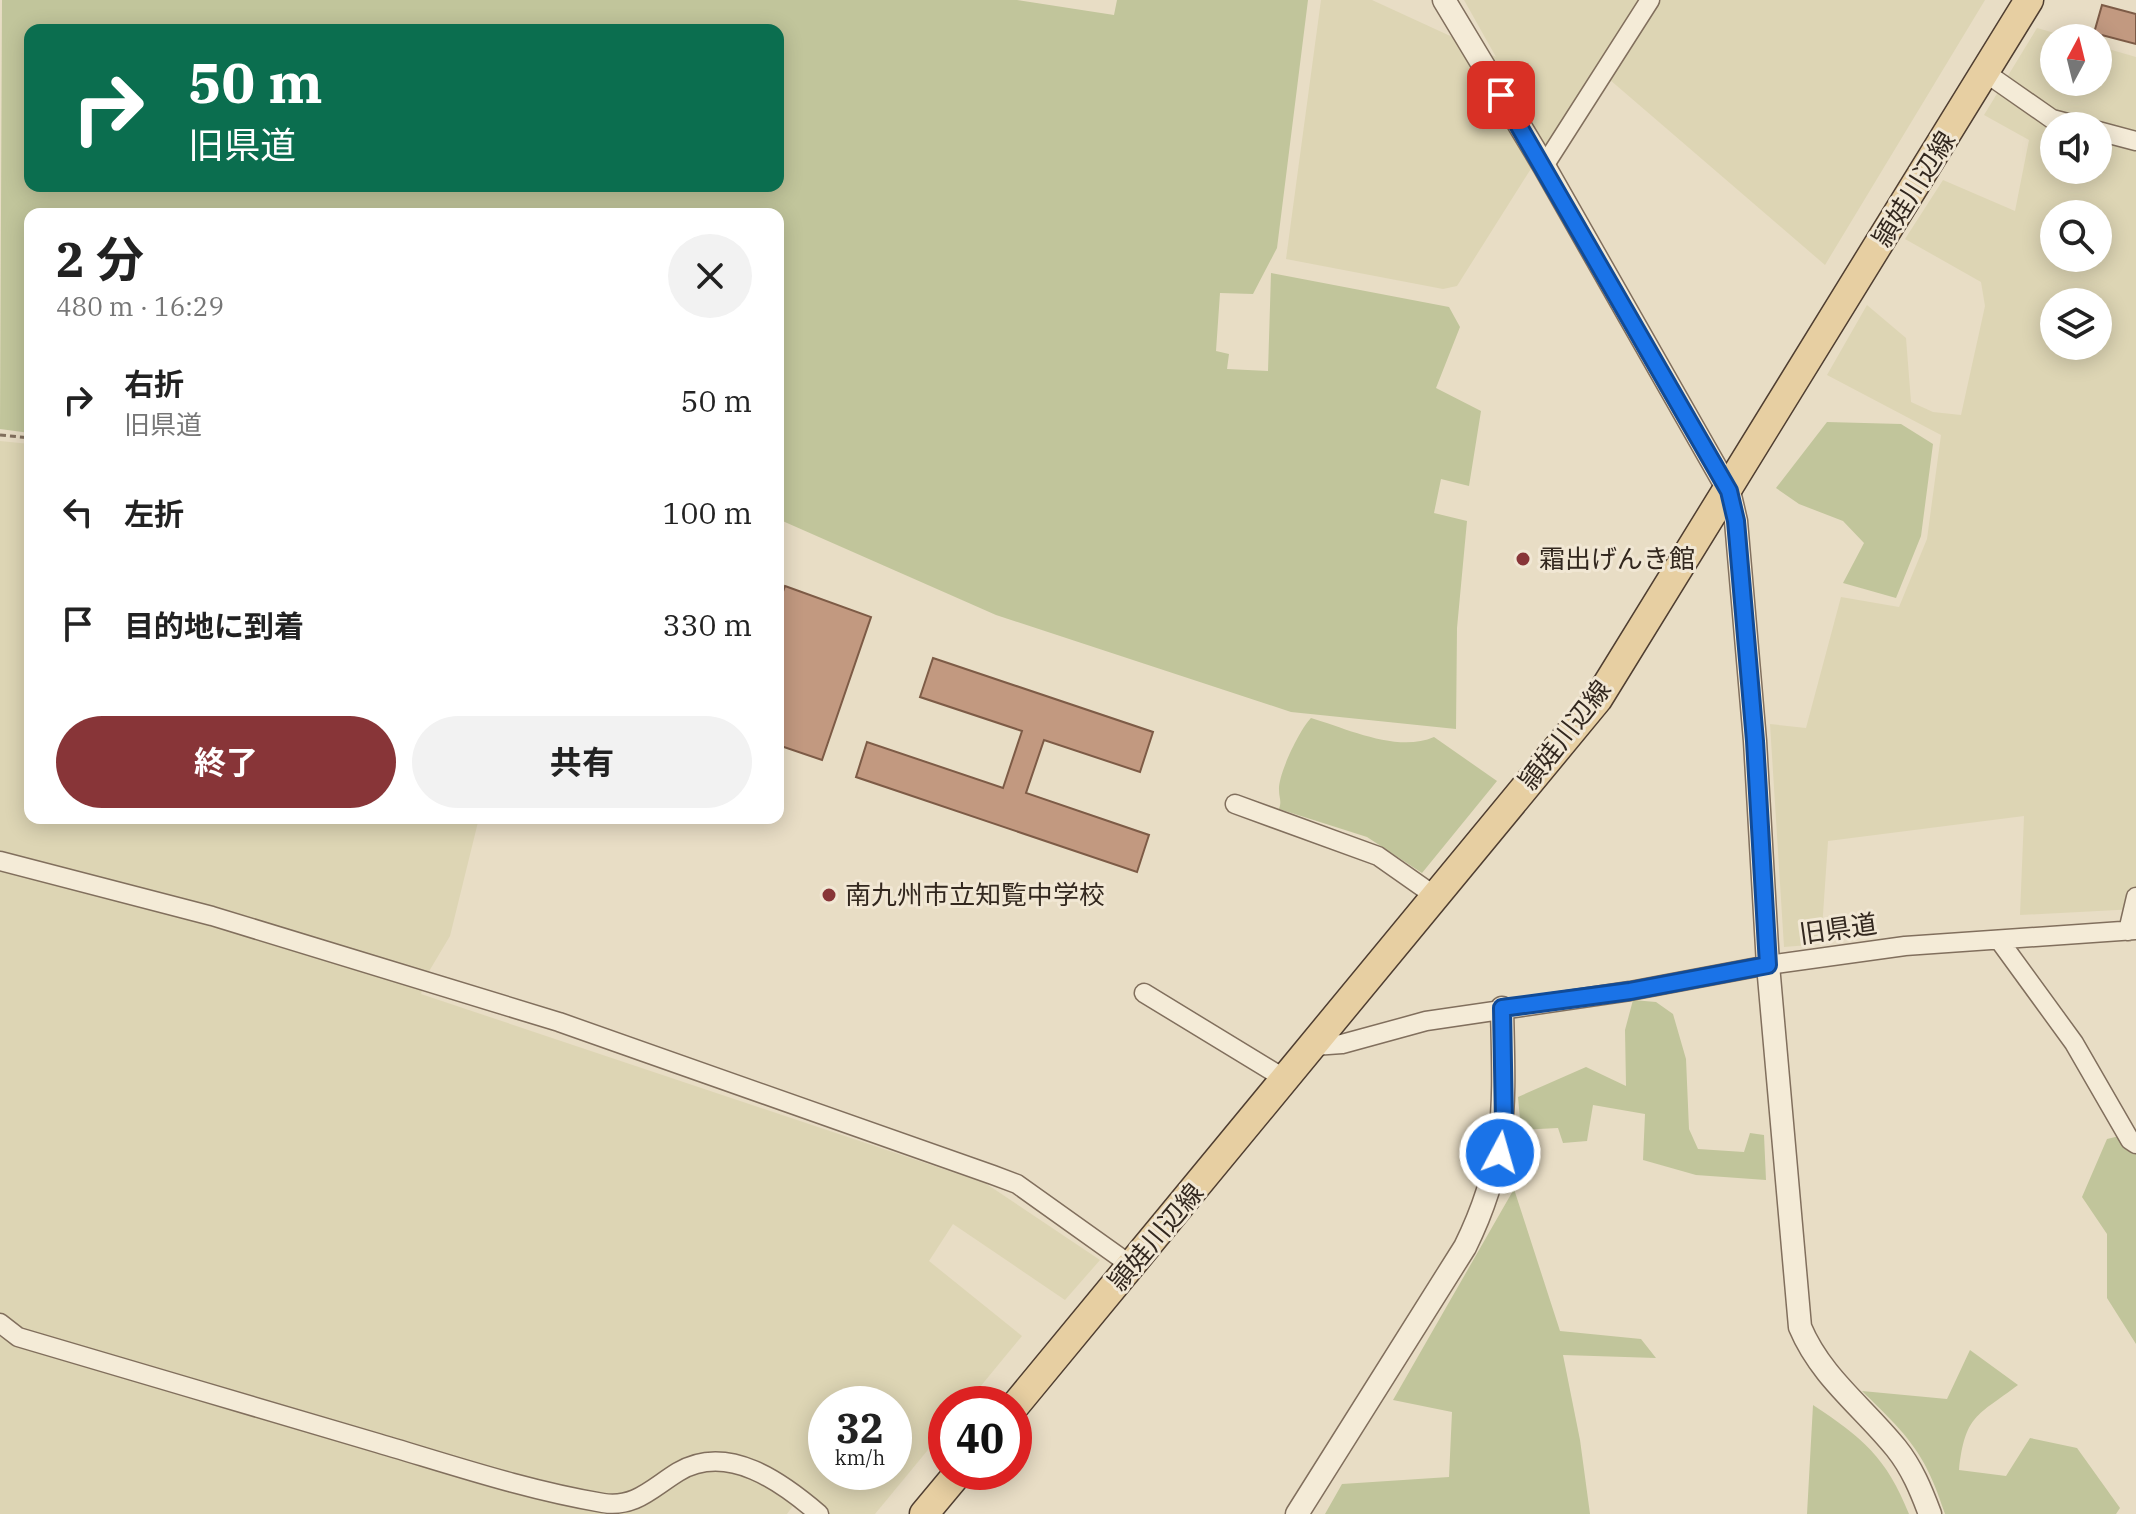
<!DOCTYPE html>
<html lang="ja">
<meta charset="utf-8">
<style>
:root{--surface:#fff;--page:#f2f2f2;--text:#222;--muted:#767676;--accent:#883538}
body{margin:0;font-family:"IBM Plex Serif","Noto Sans JP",serif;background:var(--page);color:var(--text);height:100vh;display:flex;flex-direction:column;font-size:30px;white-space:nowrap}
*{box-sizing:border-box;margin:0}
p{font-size:26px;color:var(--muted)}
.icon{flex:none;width:44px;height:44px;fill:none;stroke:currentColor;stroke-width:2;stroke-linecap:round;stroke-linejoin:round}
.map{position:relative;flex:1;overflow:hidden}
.sheet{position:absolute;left:24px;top:208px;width:760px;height:616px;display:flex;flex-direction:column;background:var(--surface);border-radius:16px;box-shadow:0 4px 20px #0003}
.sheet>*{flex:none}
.top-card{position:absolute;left:24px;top:24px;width:760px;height:168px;border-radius:16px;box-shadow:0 4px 20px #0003;background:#0b6e4f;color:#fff;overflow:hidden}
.needle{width:52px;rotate:7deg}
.buttons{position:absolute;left:2040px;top:24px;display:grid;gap:16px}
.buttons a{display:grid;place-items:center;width:72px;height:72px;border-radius:50%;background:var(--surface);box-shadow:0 4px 20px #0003;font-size:40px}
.speed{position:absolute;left:808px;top:1386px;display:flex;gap:16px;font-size:40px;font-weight:700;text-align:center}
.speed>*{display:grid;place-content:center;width:104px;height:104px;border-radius:50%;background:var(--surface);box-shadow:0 4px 20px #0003;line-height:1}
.speed small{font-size:20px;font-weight:400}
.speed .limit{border:12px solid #d22;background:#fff;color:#111}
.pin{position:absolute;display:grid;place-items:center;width:68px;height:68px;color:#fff;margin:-34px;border-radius:16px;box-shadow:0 4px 12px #0006}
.me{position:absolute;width:88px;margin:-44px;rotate:6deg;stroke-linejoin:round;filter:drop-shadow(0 0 6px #0008)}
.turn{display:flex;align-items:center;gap:28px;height:168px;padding:0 32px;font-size:36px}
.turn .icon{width:104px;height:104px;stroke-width:2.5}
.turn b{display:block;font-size:56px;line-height:68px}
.round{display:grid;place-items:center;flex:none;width:84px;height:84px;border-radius:42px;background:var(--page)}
.head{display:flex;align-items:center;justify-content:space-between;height:136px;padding:0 32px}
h1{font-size:48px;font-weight:700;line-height:60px}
.button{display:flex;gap:16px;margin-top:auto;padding:16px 32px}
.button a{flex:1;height:92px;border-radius:48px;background:var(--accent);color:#fff;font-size:32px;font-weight:700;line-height:92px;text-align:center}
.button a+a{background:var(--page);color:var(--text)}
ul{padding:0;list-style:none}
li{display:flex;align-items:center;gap:24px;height:112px;padding:0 32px}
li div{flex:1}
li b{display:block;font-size:30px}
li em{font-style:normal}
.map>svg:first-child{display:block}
.farmland{fill:#ddd5b4;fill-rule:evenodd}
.green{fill:#c1c59b;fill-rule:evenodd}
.building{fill:#c29980;stroke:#7d5b46;stroke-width:2}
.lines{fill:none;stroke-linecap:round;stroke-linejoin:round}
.minor-casing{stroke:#816f5d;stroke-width:21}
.tertiary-casing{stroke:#816f5d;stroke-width:25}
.primary-casing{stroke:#4f3e31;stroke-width:31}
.path{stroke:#816f5d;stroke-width:3;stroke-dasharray:6 4;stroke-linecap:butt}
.minor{stroke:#f4ebd7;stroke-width:18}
.tertiary{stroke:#f4ebd7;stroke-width:22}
.primary{stroke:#e7cfa2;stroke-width:28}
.route-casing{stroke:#114b97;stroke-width:20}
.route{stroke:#1a73e8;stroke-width:14}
.poi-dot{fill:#883538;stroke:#f1e7d4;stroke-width:3}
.labels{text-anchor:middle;stroke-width:6;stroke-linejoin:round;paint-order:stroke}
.street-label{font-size:26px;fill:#33281f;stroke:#f1e7d4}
.poi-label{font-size:26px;fill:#33281f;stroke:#f1e7d4;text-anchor:start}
</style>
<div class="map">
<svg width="2136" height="1514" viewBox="0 0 2136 1514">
<rect width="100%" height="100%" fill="#e8ddc5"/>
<path class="farmland" d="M1321,0H1372L1496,57L1464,0H1985L1825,265L1595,67L1457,286L1443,289L1286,259Z
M2037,28L2072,38H2054V82H2098V46L2136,57V909L2020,915L2024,816L1828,841L1821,944L1784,947L1770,724L1806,728L1841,597L1899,607L1927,539L1941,435L1827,375L1867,305L1906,338L1911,402L1933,412L1961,415L1985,306L1981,282L1905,239L1943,180L2015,211L2029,140L1984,115ZM2054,126H2098V170H2054ZM2054,214H2098V258H2054ZM2054,302H2098V346H2054Z
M0,441L30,444V818H479L450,936L428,973L421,994L985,1183L1100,1260L1065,1300L953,1224L929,1261L1022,1336L966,1404H946V1428L875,1514H809L795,1503L787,1514H0ZM826,1404H894V1472H826Z"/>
<path class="green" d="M2,0H1017L1114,15L1117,0H1308L1277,248L1253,294L1220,293L1216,351L1229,354L1227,369L1268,371L1271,273L1449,307L1460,327L1436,388L1481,411L1469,486L1441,479L1434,513L1467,521L1457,628L1456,729L1291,712L996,615L778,519V214H30V433L0,429ZM778,30V186H30V30Z
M1827,422L1901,424L1933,444L1921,536L1896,598L1843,583L1864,543L1843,521L1799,504L1776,488Z
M1311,718C1348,729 1398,753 1434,737L1497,781L1422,873L1367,837L1279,809C1282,801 1279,798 1279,790C1278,774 1300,729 1311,718Z
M1633,1000L1656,1002L1673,1014L1686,1059L1689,1129L1698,1149L1744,1152L1750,1133L1764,1135L1766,1180L1696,1175L1643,1160L1645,1114L1593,1105L1587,1141L1563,1143L1558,1128L1521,1130L1518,1097L1586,1067L1626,1086L1625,1030Z
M2136,1132V1344L2107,1298V1234L2082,1197L2107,1139Z
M1514,1189L1560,1331L1641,1339L1656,1358L1563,1355L1580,1440L1590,1514H1325L1342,1484L1449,1477L1452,1412L1393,1400Z
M1970,1350L2018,1385C1977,1416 1965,1415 1959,1470L2006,1476L2030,1438L2077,1448L2120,1508L2116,1514H1945C1925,1452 1908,1436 1862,1391L1947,1399Z
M1813,1405C1863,1438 1886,1457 1909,1514H1807Z"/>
<path class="building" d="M2102,5L2136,14V44L2094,33Z
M785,586L871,617L822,760L778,745V606Z
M933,658L1153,732L1140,772L1044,740L1026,793L1149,835L1137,872L856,777L867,742L1003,788L1022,731L920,697Z"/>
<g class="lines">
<defs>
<path id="minor" d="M1986,73L2052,119L2079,126
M2098,131L2136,141
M1544,166L1650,0
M1235,804L1378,856L1435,896
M0,861L212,916L559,1022L993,1175L1017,1184L1132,1266
M2128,931L2136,897
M1999,940L2074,1043L2130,1140L2136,1144
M1144,993L1285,1079
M1314,1046L1342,1044L1426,1021L1630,991L1768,965L1905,946L2136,930
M0,1323L18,1337C137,1372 255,1407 374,1442C449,1464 525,1490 603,1503C635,1508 652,1488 678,1472C728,1442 783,1483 819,1514"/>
<path id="tertiary" d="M1444,0L1544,166L1729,491L1736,521L1755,741L1768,965L1800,1327C1821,1377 1862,1406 1896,1448C1912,1468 1921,1490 1930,1514
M1297,1514L1465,1247C1509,1158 1504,1103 1502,1008"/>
<path id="primary" d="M1014,1407L1598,699L2029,0
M924,1514L959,1472"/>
</defs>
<use href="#minor" class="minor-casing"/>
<use href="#tertiary" class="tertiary-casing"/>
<use href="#primary" class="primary-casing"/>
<path class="path" d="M0,435L30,438"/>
<use href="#minor" class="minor"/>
<use href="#tertiary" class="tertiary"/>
<use href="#primary" class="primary"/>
</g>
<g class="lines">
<defs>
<path id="route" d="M1500,1153L1504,1122L1502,1008L1630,991L1768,965L1755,741L1736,521L1729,491L1501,95"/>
</defs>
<use href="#route" class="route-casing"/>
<use href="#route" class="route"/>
</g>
<g class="poi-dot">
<circle cx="1523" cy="559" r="8"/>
<circle cx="829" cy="895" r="8"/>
</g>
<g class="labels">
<g class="street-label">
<text transform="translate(1914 189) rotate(-58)" y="9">頴娃川辺線</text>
<text transform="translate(1565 735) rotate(-52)" y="9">頴娃川辺線</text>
<text transform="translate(1838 929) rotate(-8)" y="9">旧県道</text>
<text transform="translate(1156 1237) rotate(-50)" y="9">頴娃川辺線</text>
</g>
<g class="poi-label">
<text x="1539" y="568">霜出げんき館</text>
<text x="845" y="904">南九州市立知覧中学校</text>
</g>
</g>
</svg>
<div class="buttons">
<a><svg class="needle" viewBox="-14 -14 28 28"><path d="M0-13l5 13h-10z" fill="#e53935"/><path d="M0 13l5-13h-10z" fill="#767676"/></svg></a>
<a><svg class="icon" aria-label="sound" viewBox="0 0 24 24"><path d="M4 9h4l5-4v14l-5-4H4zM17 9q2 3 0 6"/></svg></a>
<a><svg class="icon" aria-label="search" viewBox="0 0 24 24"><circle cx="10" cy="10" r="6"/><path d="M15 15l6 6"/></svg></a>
<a><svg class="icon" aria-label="layers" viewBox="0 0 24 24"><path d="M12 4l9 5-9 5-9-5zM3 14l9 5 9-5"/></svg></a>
</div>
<div class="speed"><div>32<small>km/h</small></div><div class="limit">40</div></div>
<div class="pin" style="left:1501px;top:95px;background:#d93025"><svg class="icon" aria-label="arrive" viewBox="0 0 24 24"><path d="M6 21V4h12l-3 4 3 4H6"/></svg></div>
<svg class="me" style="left:1500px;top:1153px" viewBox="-20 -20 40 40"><circle r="17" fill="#1a73e8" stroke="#fff" stroke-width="3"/><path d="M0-11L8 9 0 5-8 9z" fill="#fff"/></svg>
<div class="top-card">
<div class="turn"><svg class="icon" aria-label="right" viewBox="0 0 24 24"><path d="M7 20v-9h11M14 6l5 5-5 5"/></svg><div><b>50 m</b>旧県道</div></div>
</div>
<section class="sheet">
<div class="head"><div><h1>2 分</h1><p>480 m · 16:29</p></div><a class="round"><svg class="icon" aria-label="close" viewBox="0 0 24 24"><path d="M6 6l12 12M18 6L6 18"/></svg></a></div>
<ul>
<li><svg class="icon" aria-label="right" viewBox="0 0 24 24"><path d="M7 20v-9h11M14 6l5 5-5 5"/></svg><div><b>右折</b><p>旧県道</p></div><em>50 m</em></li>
<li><svg class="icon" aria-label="left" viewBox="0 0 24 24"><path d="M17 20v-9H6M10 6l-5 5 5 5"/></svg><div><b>左折</b></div><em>100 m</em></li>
<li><svg class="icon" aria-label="arrive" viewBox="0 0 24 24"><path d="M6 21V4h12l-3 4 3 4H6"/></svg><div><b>目的地に到着</b></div><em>330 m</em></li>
</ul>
<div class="button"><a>終了</a><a>共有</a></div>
</section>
</div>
